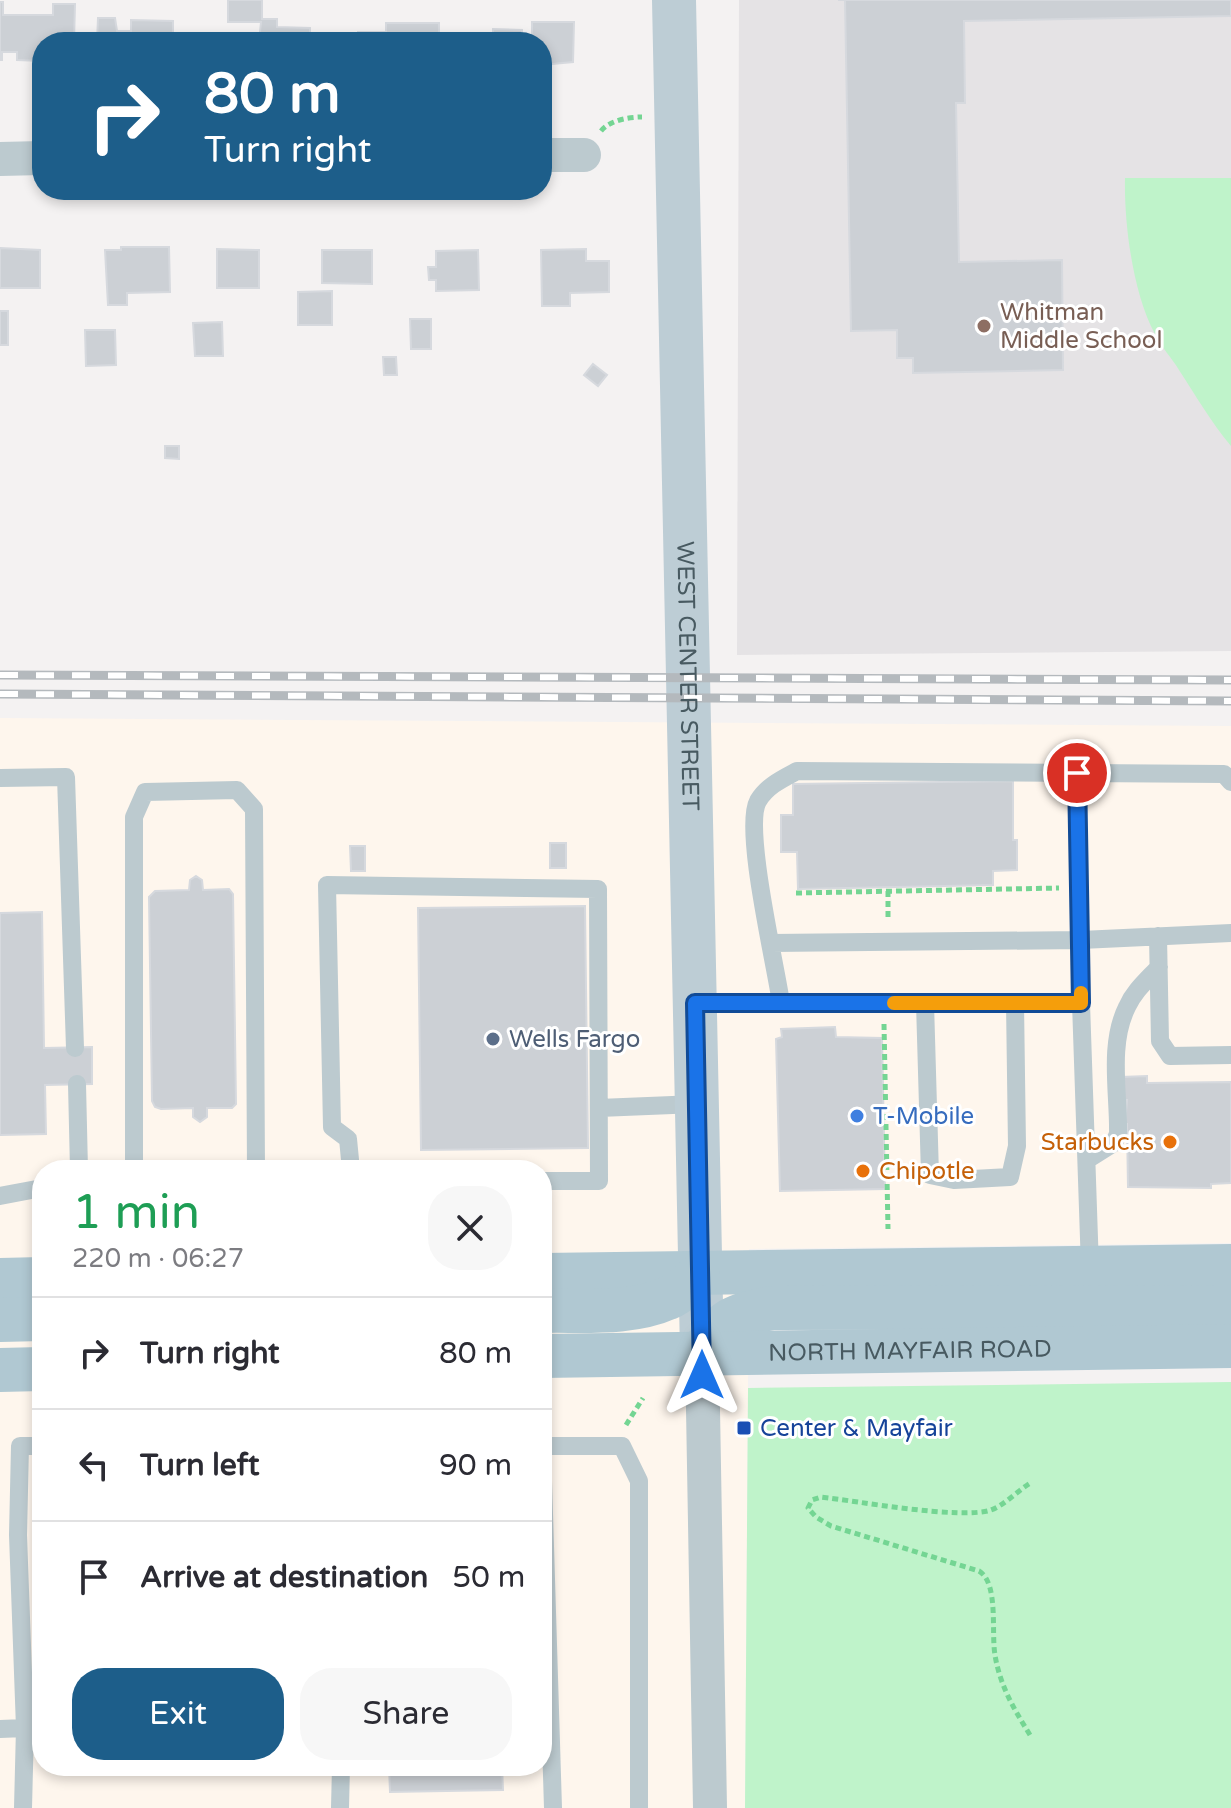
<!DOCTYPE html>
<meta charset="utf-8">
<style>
:root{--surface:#fff;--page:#f7f7f7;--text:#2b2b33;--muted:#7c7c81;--line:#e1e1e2;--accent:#1d5e8a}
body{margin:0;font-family:"Varela Round",sans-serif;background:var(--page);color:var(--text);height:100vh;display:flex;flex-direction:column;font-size:30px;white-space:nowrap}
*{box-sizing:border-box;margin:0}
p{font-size:26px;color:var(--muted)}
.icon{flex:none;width:44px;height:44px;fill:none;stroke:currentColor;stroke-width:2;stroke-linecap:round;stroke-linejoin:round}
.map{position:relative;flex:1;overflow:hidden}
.side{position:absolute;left:32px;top:1160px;width:520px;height:616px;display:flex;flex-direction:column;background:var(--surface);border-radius:32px;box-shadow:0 4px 12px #0003}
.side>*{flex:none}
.hud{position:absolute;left:32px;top:32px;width:520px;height:168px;border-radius:32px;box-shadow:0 4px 12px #0003;background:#1d5e8a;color:#fff;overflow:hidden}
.pin{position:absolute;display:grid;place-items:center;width:68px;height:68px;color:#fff;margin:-34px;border:4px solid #fff;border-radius:50%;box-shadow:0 2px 8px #0007}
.me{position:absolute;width:88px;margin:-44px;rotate:0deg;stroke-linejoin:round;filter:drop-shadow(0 0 6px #0008)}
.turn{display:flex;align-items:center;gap:28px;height:168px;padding:0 40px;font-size:36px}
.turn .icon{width:104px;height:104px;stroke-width:2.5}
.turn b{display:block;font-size:56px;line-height:68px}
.round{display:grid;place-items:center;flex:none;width:84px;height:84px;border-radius:32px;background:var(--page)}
.head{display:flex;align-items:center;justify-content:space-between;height:136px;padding:0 40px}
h1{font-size:48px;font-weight:600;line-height:60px;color:#1e9e55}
.button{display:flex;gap:16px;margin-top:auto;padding:16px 40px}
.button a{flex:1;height:92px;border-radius:32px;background:var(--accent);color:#fff;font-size:32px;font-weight:600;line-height:92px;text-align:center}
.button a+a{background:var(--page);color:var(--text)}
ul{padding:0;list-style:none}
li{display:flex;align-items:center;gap:24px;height:112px;padding:0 40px;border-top:2px solid var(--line)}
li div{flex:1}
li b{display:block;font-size:30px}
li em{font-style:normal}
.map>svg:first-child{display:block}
.commercial{fill:#fef6ed;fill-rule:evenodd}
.education{fill:#e5e3e5}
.green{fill:#bff3ca}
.building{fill:#ccd0d5;stroke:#d6d9de;stroke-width:2}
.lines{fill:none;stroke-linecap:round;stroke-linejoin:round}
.path{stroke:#74d593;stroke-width:5;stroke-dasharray:6 4;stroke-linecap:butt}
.lane{stroke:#bccacf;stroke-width:18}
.street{stroke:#bccacf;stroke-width:34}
.secondary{stroke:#bdcdd5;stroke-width:44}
.primary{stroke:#b0c8d2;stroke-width:44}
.rail-casing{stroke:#b4b9bd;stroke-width:9}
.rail{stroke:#fff;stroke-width:6;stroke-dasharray:18;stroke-linecap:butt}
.route-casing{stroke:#114b97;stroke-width:20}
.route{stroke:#1a73e8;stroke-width:14}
.slow{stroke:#f59e0b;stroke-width:14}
.education-dot{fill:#8d6e63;stroke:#fff;stroke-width:3}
.service-dot{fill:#5c6f8a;stroke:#fff;stroke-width:3}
.shop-dot{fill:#3f7fe0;stroke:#fff;stroke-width:3}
.food-dot{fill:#e8710a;stroke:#fff;stroke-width:3}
.transit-dot{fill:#1a4fb4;stroke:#fff;stroke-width:3}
.labels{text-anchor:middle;stroke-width:6;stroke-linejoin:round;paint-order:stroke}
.education-label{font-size:24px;fill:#785e54;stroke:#fff;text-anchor:start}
.street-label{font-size:24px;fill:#485a61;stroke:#fff}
.service-label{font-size:24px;fill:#4e5e75;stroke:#fff;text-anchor:start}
.shop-label{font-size:24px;fill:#366cbe;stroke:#fff;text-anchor:start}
.food-label{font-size:24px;fill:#c56008;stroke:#fff;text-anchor:end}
.transit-label{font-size:24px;fill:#164399;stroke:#fff;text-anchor:start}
</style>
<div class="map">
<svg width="1231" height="1808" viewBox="0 0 1231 1808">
<rect width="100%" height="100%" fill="#f4f2f2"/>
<path class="commercial" d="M0,718L1231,726V1243L749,1249L745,1808H0ZM42,1170H542V1766H42Z"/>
<path class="education" d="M739,0H1231V651L737,655Z"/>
<path class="green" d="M1125,178H1231V446C1211,422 1196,396 1179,370C1172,358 1161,347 1155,334C1133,294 1124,224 1125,178Z
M1231,1382V1808H745L748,1388Z"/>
<path class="building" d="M228,0H262V19H277V27L310,28V42H259L261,22H228Z
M838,0H1231V16L964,21L965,103H956L959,262L1062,260L1063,370L913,373V358H897V330L851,331L845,0Z
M0,2H3V15H53V4H75L74,42H42V61L17,60V52H2V60H0Z
M98,18H115L117,31H131V20L173,21V42H97Z
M532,22H574L573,62L542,65V42H532Z
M386,23H439V42H358V32H386Z
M493,29L522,30V42H493Z
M121,247H169L170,292L127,293V305H108L105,250H121Z
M0,248L40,250V288H0Z
M217,249L259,250V288H217Z
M586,249V261H609V292L570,293V306H542L541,250Z
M322,250H372V284L322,283Z
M478,250L479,290L436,291V280H429L428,267H436V251Z
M332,291V325H298V292Z
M0,311H8V345H0Z
M410,319H431V349H411Z
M222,322L223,356H195L193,323Z
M85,330H115L116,365L86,366Z
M383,357H396L397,375H384Z
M593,364L607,375L598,386L584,375Z
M165,446H179V459L165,458Z
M1013,781V840H1017V870L993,871V885L798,889L797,852H781V815H793V784Z
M550,843H566V868H550Z
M350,846H365V871H351Z
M196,876L202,880L203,890L229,889L233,894L236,1104L232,1108H207V1117L200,1122L193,1117V1108L161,1109L155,1107L152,1101L149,897L155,891L189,890L190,880Z
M585,906L588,1148L421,1150L418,908Z
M42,912L44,1048L92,1047V1084L45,1085L46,1134L0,1135V913Z
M835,1027L836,1037L882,1038L885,1189L780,1191L776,1039L782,1037L781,1029Z
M1147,1076V1083L1231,1082V1183L1211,1184V1188L1128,1187L1127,1124H1125L1127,1100H1121V1077Z
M389,1766H502L503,1790L390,1792Z"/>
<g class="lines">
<path class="path" d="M601,131C610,120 629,117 642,117
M888,891V919
M796,893L1059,888
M884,1024L888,1229
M626,1425L643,1398
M1030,1735C1014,1709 1000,1686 995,1655C991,1632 999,1583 979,1571L831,1526L816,1517L808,1508L812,1500L821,1497C857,1501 960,1520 991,1510C1005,1505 1018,1490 1032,1482"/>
<path class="lane" d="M1077,773L1081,1003L1090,1268
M0,778L66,777L75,1048
M1158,936L1160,1041L1170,1056L1231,1055
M771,943L1081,940L1231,933
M695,1003H1081
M781,1003C776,966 743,828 758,801C767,786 782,779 797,771L1224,774L1231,782
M925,1003L930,1175L954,1180L1010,1177L1017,1146L1015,1003
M77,1084L79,1170
M599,1108L697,1104
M1087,1160L1114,1143L1118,1134C1119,1094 1108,1045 1127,1007C1134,991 1147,980 1159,967
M134,1170V817L145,792L237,790L254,809L256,1170
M351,1170L348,1139L332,1127L327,885L598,889L599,1181H542
M0,1196L42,1188
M542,1446H622L639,1481V1808
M542,1448L553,1808
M25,1728L18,1535L20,1446H42
M0,1729L25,1728L23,1808
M340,1808L341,1766"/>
<path class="street" d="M542,155H584
M0,159L42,158
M702,1352L710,1808"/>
<path class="secondary" id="s1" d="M674,0L702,1352"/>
<g class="primary">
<path d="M542,1275L1231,1266"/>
<path d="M0,1280L42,1279"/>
<path d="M542,1311C583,1310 630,1315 668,1298C679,1294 689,1283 698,1276"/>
<path d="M0,1320L42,1319"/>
<path d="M702,1352C726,1317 732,1316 772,1308L1231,1307"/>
<path id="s2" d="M542,1356L1231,1346"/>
<path d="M0,1370L42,1369"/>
</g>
<defs>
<path id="rail" d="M0,675L1231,680
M0,694L1231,701"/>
</defs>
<use href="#rail" class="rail-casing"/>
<use href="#rail" class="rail"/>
</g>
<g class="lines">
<defs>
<path id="route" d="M702,1375L695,1003H1081L1077,773"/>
</defs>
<use href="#route" class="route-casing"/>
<use href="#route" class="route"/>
<path class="slow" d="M894,1003H1081V993"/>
</g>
<circle class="education-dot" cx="984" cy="326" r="8"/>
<circle class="service-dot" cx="493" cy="1039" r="8"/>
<circle class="shop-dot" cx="857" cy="1116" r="8"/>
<g class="food-dot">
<circle cx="1170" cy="1142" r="8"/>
<circle cx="863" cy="1171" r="8"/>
</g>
<rect class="transit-dot" x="736" y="1420" width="16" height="16" rx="4"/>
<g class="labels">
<g class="education-label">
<text x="1000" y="320">Whitman<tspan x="1000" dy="28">Middle School</tspan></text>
</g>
<g class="street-label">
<text dy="8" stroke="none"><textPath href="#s1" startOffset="676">WEST CENTER STREET</textPath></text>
<text dy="8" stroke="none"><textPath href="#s2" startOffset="368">NORTH MAYFAIR ROAD</textPath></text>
</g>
<g class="service-label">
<text x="509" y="1047">Wells Fargo</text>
</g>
<g class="shop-label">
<text x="873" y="1124">T-Mobile</text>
</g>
<g class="food-label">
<text x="1154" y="1150">Starbucks</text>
<text x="879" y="1179" text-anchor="start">Chipotle</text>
</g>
<g class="transit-label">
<text x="760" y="1436">Center &amp; Mayfair</text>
</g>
</g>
</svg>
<div class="pin" style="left:1077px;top:773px;background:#d93025"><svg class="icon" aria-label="arrive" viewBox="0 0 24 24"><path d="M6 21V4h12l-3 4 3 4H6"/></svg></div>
<svg class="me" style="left:702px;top:1375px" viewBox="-20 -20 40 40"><path d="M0-17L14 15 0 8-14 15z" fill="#1a73e8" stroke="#fff" stroke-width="4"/></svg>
<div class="hud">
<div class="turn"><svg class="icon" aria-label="right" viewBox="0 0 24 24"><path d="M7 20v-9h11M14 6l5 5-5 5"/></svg><div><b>80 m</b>Turn right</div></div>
</div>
<section class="side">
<div class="head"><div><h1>1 min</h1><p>220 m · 06:27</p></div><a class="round"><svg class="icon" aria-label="close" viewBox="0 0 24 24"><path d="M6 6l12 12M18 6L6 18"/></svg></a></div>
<ul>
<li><svg class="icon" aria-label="right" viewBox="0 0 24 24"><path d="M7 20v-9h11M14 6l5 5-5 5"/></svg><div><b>Turn right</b></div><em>80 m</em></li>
<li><svg class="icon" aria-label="left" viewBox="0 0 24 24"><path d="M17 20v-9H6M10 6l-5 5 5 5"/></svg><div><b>Turn left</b></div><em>90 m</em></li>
<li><svg class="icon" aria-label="arrive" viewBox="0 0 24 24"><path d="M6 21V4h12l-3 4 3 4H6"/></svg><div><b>Arrive at destination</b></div><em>50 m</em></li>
</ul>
<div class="button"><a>Exit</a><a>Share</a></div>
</section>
</div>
